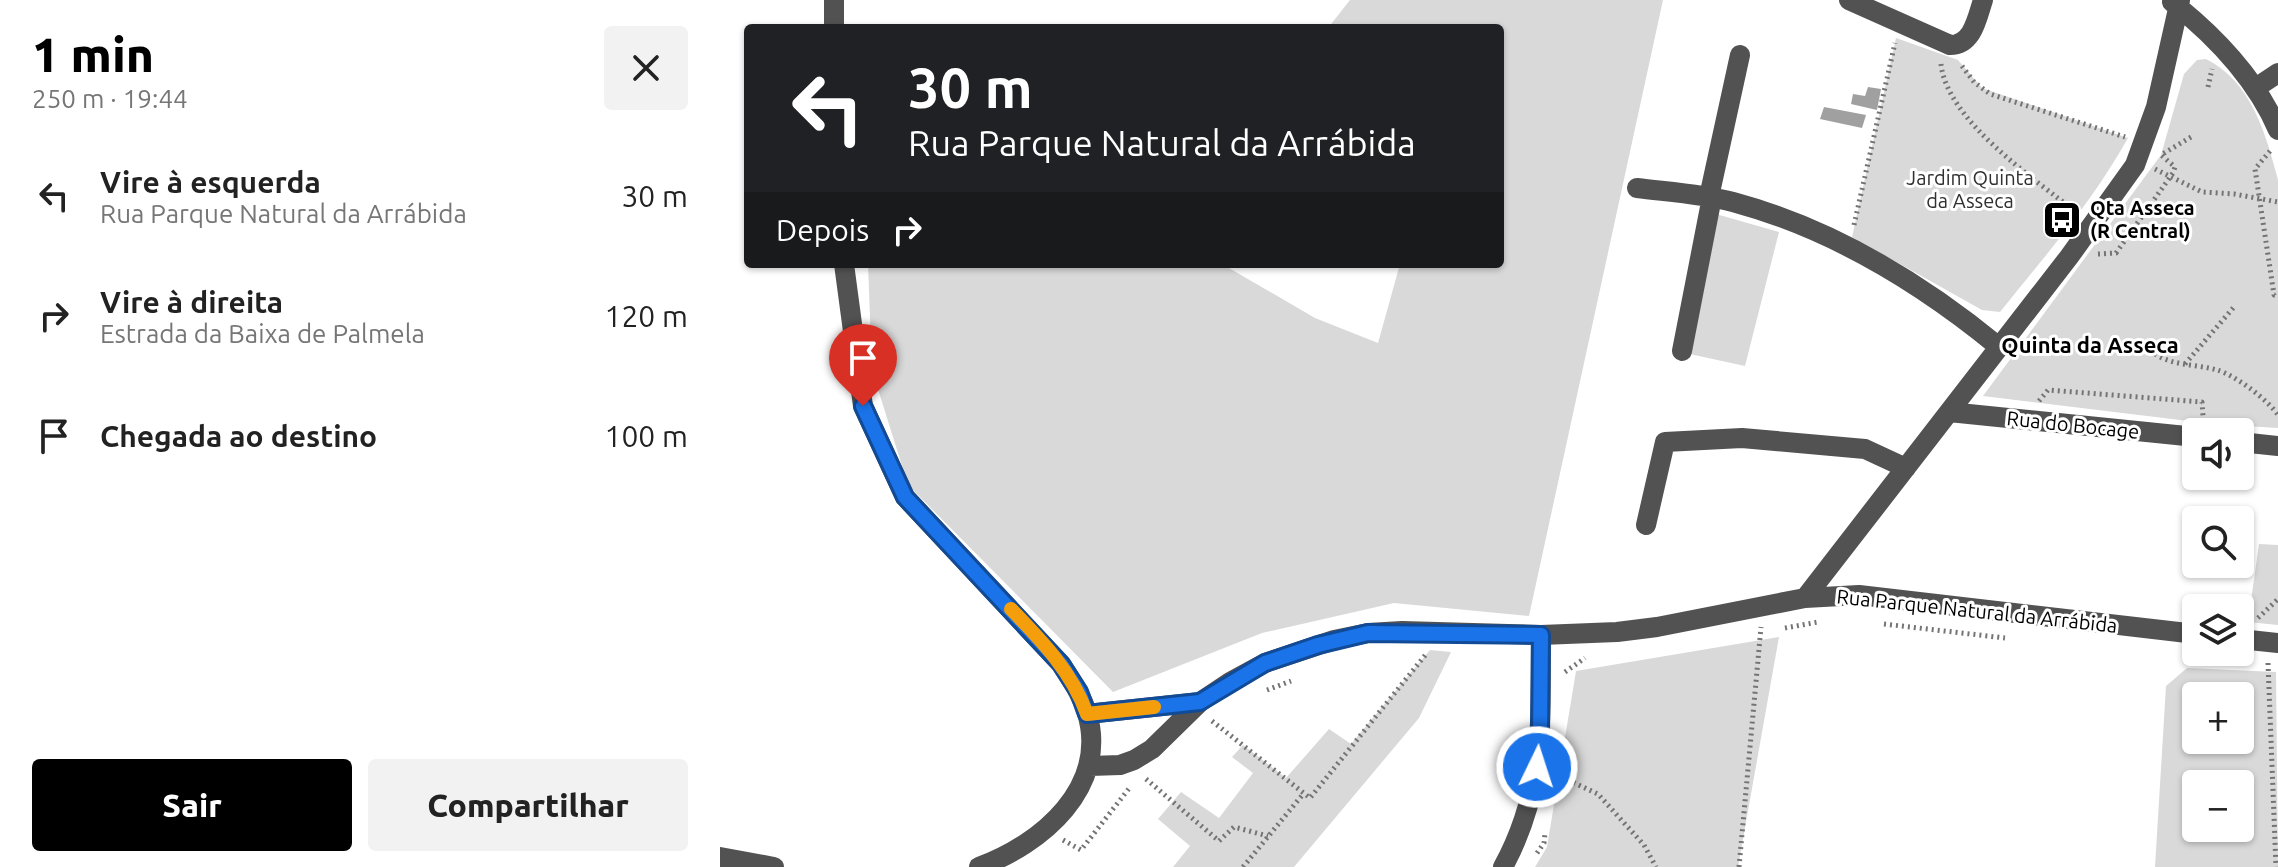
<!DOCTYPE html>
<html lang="pt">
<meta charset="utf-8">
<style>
:root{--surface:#fff;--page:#f2f2f2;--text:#222;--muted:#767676;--accent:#000}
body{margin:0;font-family:Ubuntu,sans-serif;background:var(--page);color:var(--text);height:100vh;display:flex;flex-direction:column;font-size:30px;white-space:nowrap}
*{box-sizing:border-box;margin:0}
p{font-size:26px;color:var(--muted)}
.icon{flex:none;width:44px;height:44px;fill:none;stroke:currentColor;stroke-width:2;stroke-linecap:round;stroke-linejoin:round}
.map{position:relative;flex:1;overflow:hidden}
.panel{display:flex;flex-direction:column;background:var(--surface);width:720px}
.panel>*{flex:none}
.hud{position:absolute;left:24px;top:24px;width:760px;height:244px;border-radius:8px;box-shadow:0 2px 6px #0004;background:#202124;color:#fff;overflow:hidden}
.tools{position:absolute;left:1462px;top:418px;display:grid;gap:16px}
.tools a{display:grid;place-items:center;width:72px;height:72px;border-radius:8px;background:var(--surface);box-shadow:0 2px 6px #0004;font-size:40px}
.pin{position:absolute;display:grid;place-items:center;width:68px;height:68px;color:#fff;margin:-82px -34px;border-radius:50% 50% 50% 0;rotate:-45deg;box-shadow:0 0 8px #0007}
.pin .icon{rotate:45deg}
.me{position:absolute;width:88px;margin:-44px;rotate:4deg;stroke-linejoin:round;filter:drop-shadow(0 0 6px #0008)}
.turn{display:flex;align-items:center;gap:28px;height:168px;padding:0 32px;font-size:36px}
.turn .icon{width:104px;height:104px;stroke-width:2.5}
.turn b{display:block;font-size:56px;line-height:68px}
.then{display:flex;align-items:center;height:76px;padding:0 32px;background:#0003;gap:16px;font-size:30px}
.round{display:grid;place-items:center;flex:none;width:84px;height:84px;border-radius:8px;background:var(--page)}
.overview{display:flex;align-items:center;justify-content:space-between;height:136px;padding:0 32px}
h1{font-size:48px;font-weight:800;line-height:60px;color:var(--accent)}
.cta{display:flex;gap:16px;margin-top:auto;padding:16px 32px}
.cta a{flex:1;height:92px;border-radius:8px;background:var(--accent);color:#fff;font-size:32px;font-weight:800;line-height:92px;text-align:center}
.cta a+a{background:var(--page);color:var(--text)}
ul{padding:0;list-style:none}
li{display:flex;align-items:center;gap:24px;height:120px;padding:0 32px}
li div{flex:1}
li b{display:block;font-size:30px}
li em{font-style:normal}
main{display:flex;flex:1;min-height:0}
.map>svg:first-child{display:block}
.green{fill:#d9d9d9;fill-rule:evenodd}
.water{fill:#a0a0a0}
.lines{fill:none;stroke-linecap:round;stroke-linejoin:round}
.path{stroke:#747474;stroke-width:5;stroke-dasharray:2 4;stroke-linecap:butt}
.minor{stroke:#525252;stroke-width:20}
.route-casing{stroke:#114b97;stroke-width:20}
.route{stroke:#1a73e8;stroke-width:14}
.slow{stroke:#f59e0b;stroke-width:14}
.labels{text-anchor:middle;stroke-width:6;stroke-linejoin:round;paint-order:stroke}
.park-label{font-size:20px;fill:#303030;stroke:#fff}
.poi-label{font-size:20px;font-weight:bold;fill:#000;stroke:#fff;text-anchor:start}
.street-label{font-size:20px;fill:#000;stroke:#fff}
.neighbourhood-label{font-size:22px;font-weight:bold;fill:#000;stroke:#fff}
</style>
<main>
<section class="panel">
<div class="overview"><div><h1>1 min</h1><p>250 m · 19:44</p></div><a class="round"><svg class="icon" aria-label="close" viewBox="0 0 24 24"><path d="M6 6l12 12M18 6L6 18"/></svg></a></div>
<ul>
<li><svg class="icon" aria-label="left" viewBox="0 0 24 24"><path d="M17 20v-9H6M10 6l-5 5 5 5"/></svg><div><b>Vire à esquerda</b><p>Rua Parque Natural da Arrábida</p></div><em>30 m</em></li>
<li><svg class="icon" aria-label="right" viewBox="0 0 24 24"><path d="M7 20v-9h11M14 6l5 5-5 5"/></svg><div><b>Vire à direita</b><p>Estrada da Baixa de Palmela</p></div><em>120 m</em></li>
<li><svg class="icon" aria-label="arrive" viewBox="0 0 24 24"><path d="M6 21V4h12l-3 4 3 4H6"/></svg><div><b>Chegada ao destino</b></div><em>100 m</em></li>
</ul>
<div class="cta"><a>Sair</a><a>Compartilhar</a></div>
</section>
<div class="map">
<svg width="1558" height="867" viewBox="0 0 1558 867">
<rect width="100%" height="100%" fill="#fff"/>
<path class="green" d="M630,0H943L809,616L674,603L542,633L393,692L188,485L152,370L148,264H502L595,318L658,343L680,264H780V28H608Z
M1176,38L1238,60L1262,88L1408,138C1373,201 1325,256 1280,312L1262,310L1132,237Z
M1486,59C1531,81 1546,134 1558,180V428L1493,424L1263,396L1441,155L1464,74L1477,60Z
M996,214L1059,232L1025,366L965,353Z
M1539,544L1558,545V625L1528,622Z
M1059,637L1018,867H815L827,847L856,671Z
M710,650L731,652L699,718L574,867H453L470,846L438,819L461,792L499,818L533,773L512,757L523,745L566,778L609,729L631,744Z
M1467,668L1556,672L1558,867H1435L1446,686ZM1476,696H1520V740H1476ZM1476,784H1520V828H1476Z"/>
<path class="water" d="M1148,87L1161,89L1157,110L1131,104L1133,94L1145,96Z
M1104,107L1146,115L1142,128L1100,119Z"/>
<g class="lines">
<path class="path" d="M1221,64C1227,121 1315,179 1357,213
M1242,66L1254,82L1270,94L1405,137
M1488,87L1492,69
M1550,151L1535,169L1554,295L1558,296
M1435,169L1482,192L1514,194L1558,202
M1134,225L1175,43
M1378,254L1396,253L1453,173L1455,167L1441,155L1471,137
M1436,342L1435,354C1453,366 1476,364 1497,370C1515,375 1548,400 1558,415
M1465,364L1514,307
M1319,401L1328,390L1482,402L1483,416
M1538,618L1558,599
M1164,624L1285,638
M1065,628L1098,622
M1478,658L1516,663
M1548,663L1556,867
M845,672L865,658
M547,690L571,681
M492,721L590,798L707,653
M837,775L878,794L924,845L936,867
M426,779L499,841L514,827L548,836
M343,840L361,850L411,786
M817,853L824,843L825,833
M523,867L584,793
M1019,867L1041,627"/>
<path class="minor" d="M114,0V28
M1129,0L1230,45C1253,45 1257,18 1263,0
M1452,2C1495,36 1536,79 1558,130
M1537,87L1558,73
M917,188C949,192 982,194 1013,202C1113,229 1200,282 1279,347
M989,197L1020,55
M124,264L143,406L185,497L341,664C351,680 362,695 367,713C389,787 322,844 259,867
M962,351L992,197
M1229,412L1476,437
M1520,442L1558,446
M926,525L945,442L1022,438L1145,449L1186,468
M1085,598L1349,257L1415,165L1436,107L1460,0
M1520,639L1558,643
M367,714L480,702
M370,766L400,765L414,760L432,749L480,702L510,682L545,663L614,640L648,633L682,631L821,635L897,632L937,627L1085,598L1139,595L1476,634
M0,857L54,867
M783,867C826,788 820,722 821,635"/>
</g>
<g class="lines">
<defs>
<path id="route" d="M143,406L185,497L341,664L359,692L367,714L480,702L545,663L598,645L648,633L821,635L820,735L817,767"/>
</defs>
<use href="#route" class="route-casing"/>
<use href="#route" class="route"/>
<path class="slow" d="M291,609C322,641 352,672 367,714L434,707"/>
</g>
<defs>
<symbol id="bus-square" viewBox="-11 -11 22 22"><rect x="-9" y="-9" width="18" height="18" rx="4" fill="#000" stroke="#fff"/><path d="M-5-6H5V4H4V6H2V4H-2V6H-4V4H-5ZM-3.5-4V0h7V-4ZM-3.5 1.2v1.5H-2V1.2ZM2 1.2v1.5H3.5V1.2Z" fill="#fff"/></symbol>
</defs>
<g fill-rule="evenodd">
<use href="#bus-square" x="1320" y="198" width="44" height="44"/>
</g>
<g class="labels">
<g class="park-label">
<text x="1250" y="185">Jardim Quinta<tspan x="1250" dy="23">da Asseca</tspan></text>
</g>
<g class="poi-label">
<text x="1370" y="215">Qta Asseca<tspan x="1370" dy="23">(R Central)</tspan></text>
</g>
<g class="street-label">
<text transform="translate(1353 425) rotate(6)" y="7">Rua do Bocage</text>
<text transform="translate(1257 611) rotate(6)" y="7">Rua Parque Natural da Arrábida</text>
</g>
<g class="neighbourhood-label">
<text x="1370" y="353">Quinta da Asseca</text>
</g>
</g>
</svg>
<div class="tools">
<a><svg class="icon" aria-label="sound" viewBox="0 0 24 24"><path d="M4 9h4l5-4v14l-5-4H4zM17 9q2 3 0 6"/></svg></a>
<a><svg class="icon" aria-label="search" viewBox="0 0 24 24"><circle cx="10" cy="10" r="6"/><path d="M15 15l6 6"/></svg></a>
<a><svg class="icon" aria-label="layers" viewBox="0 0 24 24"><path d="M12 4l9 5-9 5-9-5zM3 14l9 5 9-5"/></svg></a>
<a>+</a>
<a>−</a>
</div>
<div class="pin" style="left:143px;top:406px;background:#d93025"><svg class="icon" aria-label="arrive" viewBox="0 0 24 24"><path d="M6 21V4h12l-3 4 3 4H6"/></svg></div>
<svg class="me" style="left:817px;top:767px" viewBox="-20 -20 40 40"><circle r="17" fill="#1a73e8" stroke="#fff" stroke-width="3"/><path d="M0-11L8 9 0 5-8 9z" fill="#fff"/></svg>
<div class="hud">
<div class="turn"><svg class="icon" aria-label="left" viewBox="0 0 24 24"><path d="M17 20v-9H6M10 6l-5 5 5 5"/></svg><div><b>30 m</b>Rua Parque Natural da Arrábida</div></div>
<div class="then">Depois<svg class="icon" aria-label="right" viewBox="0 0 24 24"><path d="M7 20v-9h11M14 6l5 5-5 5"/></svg></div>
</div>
</div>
</main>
